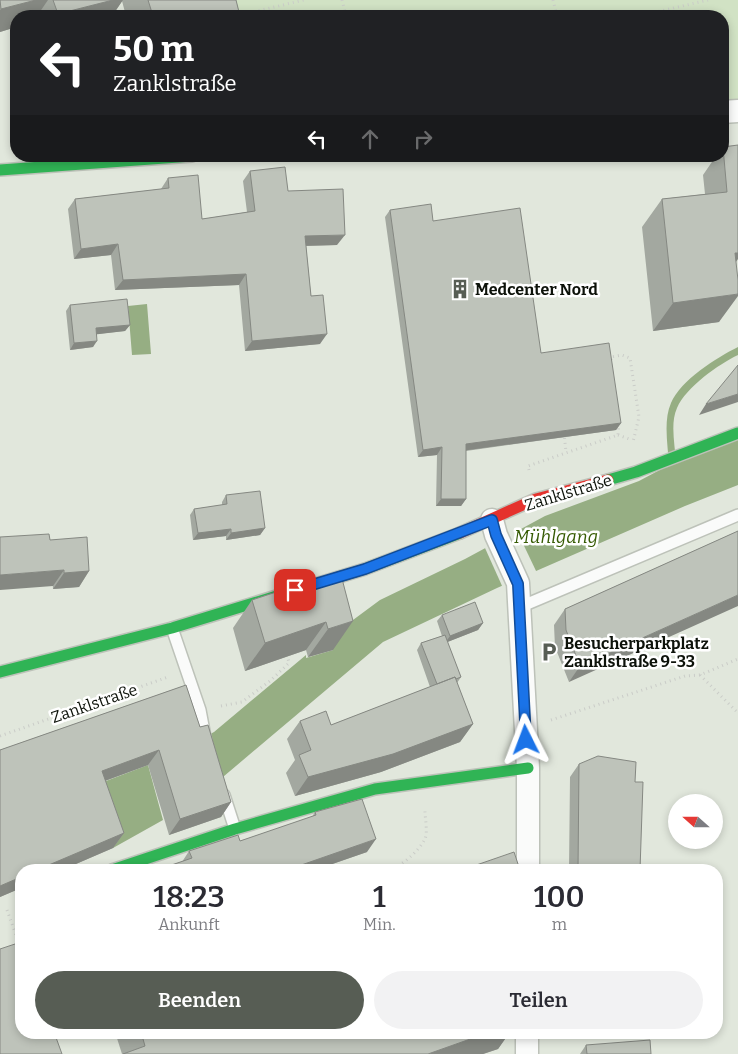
<!DOCTYPE html>
<html lang="de">
<meta charset="utf-8">
<style>
:root{--surface:#fff;--page:#f2f2f3;--text:#2b2b33;--muted:#7c7c81;--accent:#575d54}
body{margin:0;font-family:Bitter,serif;background:var(--page);color:var(--text);height:100vh;display:flex;flex-direction:column;font-size:19px;white-space:nowrap}
*{box-sizing:border-box;margin:0}
p{font-size:16px;color:var(--muted)}
.icon{flex:none;width:28px;height:28px;fill:none;stroke:currentColor;stroke-width:2;stroke-linecap:round;stroke-linejoin:round}
.map{position:relative;flex:1;overflow:hidden}
.panel{position:absolute;left:15px;top:864px;width:708px;height:175px;display:flex;flex-direction:column;background:var(--surface);border-radius:20px;box-shadow:0 2px 8px #0003}
.panel>*{flex:none}
.hud{position:absolute;left:10px;top:10px;width:719px;height:152px;border-radius:20px;box-shadow:0 2px 8px #0003;background:#202124;color:#fff;overflow:hidden}
.needle{width:32px;rotate:291deg}
.tools{position:absolute;left:668px;top:794px;display:grid;gap:10px}
.tools a{display:grid;place-items:center;width:55px;height:55px;border-radius:50%;background:var(--surface);box-shadow:0 2px 8px #0003;font-size:25px}
.pin{position:absolute;display:grid;place-items:center;width:42px;height:42px;color:#fff;margin:-21px;border-radius:10px;box-shadow:0 2px 8px #0006}
.me{position:absolute;width:55px;margin:-28px;rotate:357deg;stroke-linejoin:round;filter:drop-shadow(0 0 4px #0008)}
.turn{display:flex;align-items:center;gap:18px;height:105px;padding:0 20px;font-size:22px}
.turn .icon{width:65px;height:65px;stroke-width:2.5}
.turn b{display:block;font-size:35px;line-height:42px}
.lanes{display:flex;align-items:center;height:48px;padding:0 20px;background:#0003;justify-content:center;gap:25px;direction:ltr}
.lanes .off{opacity:.35}
.eta{display:flex;justify-content:space-evenly;align-items:center;height:85px;text-align:center}
.eta b{font-size:30px;font-weight:600;line-height:35px}
.action{display:flex;gap:10px;margin-top:auto;padding:10px 20px}
.action a{flex:1;height:58px;border-radius:30px;background:var(--accent);color:#fff;font-size:20px;font-weight:600;line-height:58px;text-align:center}
.action a+a{background:var(--page);color:var(--text)}
.map>svg:first-child{display:block}
.green{fill:#d1e2c4}
.water{fill:#96ae83}
.pier{fill:#e1e7dc}
.lines{fill:none;stroke-linecap:round;stroke-linejoin:round}
.lane-casing{stroke:#bdc2b9;stroke-width:14}
.street-casing{stroke:#bdc2b9;stroke-width:25}
.fast-casing{stroke:#bdc2b9;stroke-width:14}
.jam-casing{stroke:#bdc2b9;stroke-width:14}
.path{stroke:#caccc8;stroke-width:3;stroke-dasharray:1 4;stroke-linecap:butt}
.lane{stroke:#fafbfa;stroke-width:11}
.street{stroke:#fafbfa;stroke-width:22}
.fast{stroke:#30b455;stroke-width:11}
.jam{stroke:#e5322d;stroke-width:11}
.wall{fill:#a3a8a0}
.shaded-wall{fill:#858882}
.building{fill:#bec3ba;stroke:#858882}
.route-casing{stroke:#114b97;stroke-width:12}
.route{stroke:#1a73e8;stroke-width:9}
.labels{text-anchor:middle;stroke-width:5;stroke-linejoin:round;paint-order:stroke}
.poi-label{font-size:16px;font-weight:bold;fill:#0d120a;stroke:#fff;text-anchor:start}
.street-label{font-size:16px;fill:#0d120a;stroke:#fff}
.water-label{font-size:18px;font-style:italic;fill:#365b03;stroke:#fff}
</style>
<div class="map">
<svg width="738" height="1054" viewBox="0 0 738 1054">
<rect width="100%" height="100%" fill="#e1e7dc"/>
<path class="green" d="M233,0H738V103L723,105L722,16H237Z"/>
<path class="water" d="M147,304L151,354L132,355L128,306Z
M738,347V355C719,364 686,387 677,408C670,423 675,445 676,462L738,439V485L685,506L497,588L383,642L217,782L199,740L214,732L306,655V658L333,650L330,637L380,600L465,559L545,516L639,481L669,465C668,446 663,421 671,403C681,380 716,358 738,347Z
M148,765L163,820L113,848L85,789Z"/>
<path class="pier" d="M516,529L537,573L503,588L485,548L489,543Z"/>
<g class="lines">
<defs>
<path id="lane" d="M520,607L738,515
M172,628L200,710L206,742
M224,795L235,829"/>
<path id="street" d="M722,112L738,111
M492,520L496,535L518,583L528,768V870
M527,1054V1032"/>
<path id="fast" d="M0,170L192,156
M608,480L636,472L738,433
M0,672L172,628L365,569L460,533
M112,870L235,829L375,789L528,768"/>
<path id="jam" d="M460,533L536,499L608,480"/>
</defs>
<use href="#lane" class="lane-casing"/>
<use href="#street" class="street-casing"/>
<use href="#fast" class="fast-casing"/>
<use href="#jam" class="jam-casing"/>
<path class="path" d="M342,0L346,16
M553,0L557,16
M249,13L304,0
M639,16L708,0
M611,360V357L622,355L630,358L639,417L633,442
M564,433L566,452
M618,435L632,440
M529,470L528,466L618,435L619,421
M700,675L738,713
M221,706L242,702L270,681L289,663L287,654
M551,720L685,676L700,675L738,659
M0,736L168,677
M389,870C403,865 418,852 425,839C428,832 425,818 425,811
M7,910L21,949"/>
<use href="#lane" class="lane"/>
<use href="#street" class="street"/>
<use href="#fast" class="fast"/>
<use href="#jam" class="jam"/>
</g>
<path class="wall" d="M0,0H236L240,16H126L122,1L112,16H16V27L0,32Z
M723,147L736,262L719,322L653,331L642,227L662,199L705,194L703,175L716,156H722Z
M250,171L288,191L337,245L306,246L311,296L320,344L245,351L239,285L115,290L111,255L74,259L68,209L75,199L161,189L168,178L202,219L247,212L243,181Z
M390,210L433,221L541,353L621,423L616,430L466,451V499L461,506H436L437,455L418,457L385,217Z
M70,305L130,325L125,331L97,334L93,347L70,350L66,311Z
M226,495L265,528L260,535L226,540V536L193,540L190,515L194,509L222,505V502Z
M738,531L569,682L555,647L554,625L565,609Z
M50,540L89,571L79,587L53,589Z
M340,571L333,650L308,657L306,650L245,671L233,628L252,600Z
M442,615L483,623L478,630L447,642L461,677L457,683L473,724L460,742L381,772L295,796L286,773L295,760L287,739L300,721L331,725L430,687L417,650L421,643L442,636L437,621Z
M186,685L200,727L208,725L231,802L221,817L169,835L148,765L105,781L124,833L113,848L62,870H21V888L0,897V750Z
M579,764L635,782L640,870H569L570,777Z
M315,812L367,852L315,870H157L182,862L189,851L240,841L312,817Z
M115,1032H510L498,1049L483,1054H122Z
M586,1045L651,1054H580Z"/>
<path class="shaded-wall" d="M36,0H48L37,16H16V27L0,32V10L1,9Z
M113,0H123L112,16H56L58,14Z
M345,235L337,245L298,246L305,236Z
M118,244L111,255L74,259L81,249Z
M735,253H738V259L723,281Z
M246,274L239,285L115,290L123,280Z
M738,294V296L719,322L653,331L673,303Z
M130,325L125,331L91,335L96,328Z
M327,334L320,344L245,351L252,341Z
M97,341L93,347L70,350L74,343Z
M738,394V402L699,415L706,404Z
M621,423L616,430L461,451L466,444Z
M442,447L437,455L418,457L423,450Z
M441,499H466L461,506H436Z
M265,528L260,535L226,540L231,533Z
M231,529L226,536L193,540L198,533Z
M64,570L53,586L0,590V575Z
M89,571L79,587L53,589L64,573Z
M738,595V606L569,682L580,666Z
M353,621L333,650L308,657L328,629Z
M326,622L306,650L245,671L265,643Z
M483,623L478,630L445,643L450,636Z
M473,724L460,742L381,772L295,796L308,777Z
M159,750L148,765L91,786L102,771Z
M231,802L221,817L169,835L180,819Z
M124,833L113,848L62,870H37Z
M376,839L367,852L315,870H287Z
M21,877V888L0,897V886Z
M490,1032H510L498,1049L483,1054H428Z"/>
<path class="building" d="M0,0H36L1,9Z
M53,0H113L58,14Z
M148,0H236L240,16H153Z
M738,145V253H735L738,280V294L673,303L662,199L727,192L723,147Z
M285,167L288,191L343,189L345,235L305,236L311,296L323,295L327,334L252,341L246,274L123,280L118,244L81,249L75,199L169,188L168,178L198,175L202,219L255,211L250,171Z
M431,204L433,221L520,208L541,353L609,343L621,423L466,444V499H441L442,447L423,450L390,210Z
M127,299L130,325L96,328L97,341L74,343L70,305Z
M738,365V394L706,404Z
M260,491L265,528L231,533V529L198,533L194,509L227,504L226,495Z
M738,531V595L580,666L566,630L565,609Z
M49,534L50,540L87,537L89,571L64,573V570L0,575V537Z
M340,571L353,621L328,629L326,622L265,643L252,600Z
M475,602L483,623L450,636L442,615Z
M445,635L461,677L456,679L455,677L437,684L421,643Z
M455,677L473,724L393,754L308,777L299,755L311,750L300,721L326,711L331,725Z
M186,685L200,727L208,725L231,802L180,819L159,750L102,771L124,833L37,870H21V877L0,886V750Z
M598,756L636,762L635,782H643L640,870H578L579,764Z
M362,799L376,839L287,870H157L192,858L189,851L238,835L240,841L316,815L315,812Z
M514,852L520,870H462Z
M21,942V1032H54L62,1054H0V949Z
M141,1032H490L428,1054H123L145,1046Z
M650,1040L651,1054H587L586,1045Z"/>
<g class="lines">
<defs>
<path id="route" d="M295,590L365,569L492,520L496,535L518,584L526,740"/>
</defs>
<use href="#route" class="route-casing"/>
<use href="#route" class="route"/>
</g>
<defs>
<symbol id="building-bare" viewBox="-9 -9 18 18"><path d="M-4-6H4V6H1V3H-1V6H-4ZM-2.5-4.3h1.7v1.8h-1.7ZM.8-4.3h1.7v1.8H.8ZM-2.5-1h1.7V.8h-1.7ZM.8-1h1.7V.8H.8Z" fill="#575d54" stroke="#fff" stroke-width="2.5" paint-order="stroke"/></symbol>
<symbol id="parking-bare" viewBox="-9 -9 18 18"><path d="M-3.5-5.5H1a3.5 3.5 0 0 1 0 7H-1V5.5H-3.5ZM-1-3.4V-.6H.8a1.4 1.4 0 0 0 0-2.8Z" fill="#575d54" stroke="#fff" stroke-width="2.5" paint-order="stroke"/></symbol>
</defs>
<g fill-rule="evenodd">
<use href="#building-bare" x="446" y="275" width="28" height="28"/>
<use href="#parking-bare" x="535" y="638" width="28" height="28"/>
</g>
<g class="labels">
<g class="poi-label">
<text x="475" y="295">Medcenter Nord</text>
<text x="564" y="649">Besucherparkplatz<tspan x="564" dy="18">Zanklstraße 9-33</tspan></text>
</g>
<g class="street-label">
<text transform="translate(568 492) rotate(-17)" y="6">Zanklstraße</text>
<text transform="translate(94 703) rotate(-19)" y="6">Zanklstraße</text>
</g>
<g class="water-label">
<text x="556" y="543">Mühlgang</text>
</g>
</g>
</svg>
<div class="tools">
<a><svg class="needle" viewBox="-14 -14 28 28"><path d="M0-13l5 13h-10z" fill="#e53935"/><path d="M0 13l5-13h-10z" fill="#7c7c81"/></svg></a>
</div>
<div class="pin" style="left:295px;top:590px;background:#d93025"><svg class="icon" aria-label="arrive" viewBox="0 0 24 24"><path d="M6 21V4h12l-3 4 3 4H6"/></svg></div>
<svg class="me" style="left:526px;top:740px" viewBox="-20 -20 40 40"><path d="M0-17L14 15 0 8-14 15z" fill="#1a73e8" stroke="#fff" stroke-width="4"/></svg>
<div class="hud">
<div class="turn"><svg class="icon" aria-label="left" viewBox="0 0 24 24"><path d="M17 20v-9H6M10 6l-5 5 5 5"/></svg><div><b>50 m</b>Zanklstraße</div></div>
<div class="lanes"><svg class="icon" aria-label="left" viewBox="0 0 24 24"><path d="M17 20v-9H6M10 6l-5 5 5 5"/></svg><svg class="icon off" aria-label="ahead" viewBox="0 0 24 24"><path d="M12 20V5M6 11l6-6 6 6"/></svg><svg class="icon off" aria-label="right" viewBox="0 0 24 24"><path d="M7 20v-9h11M14 6l5 5-5 5"/></svg></div>
</div>
<section class="panel">
<div class="eta">
<div><b>18:23</b><p>Ankunft</p></div>
<div><b>1</b><p>Min.</p></div>
<div><b>100</b><p>m</p></div>
</div>
<div class="action"><a>Beenden</a><a>Teilen</a></div>
</section>
</div>
